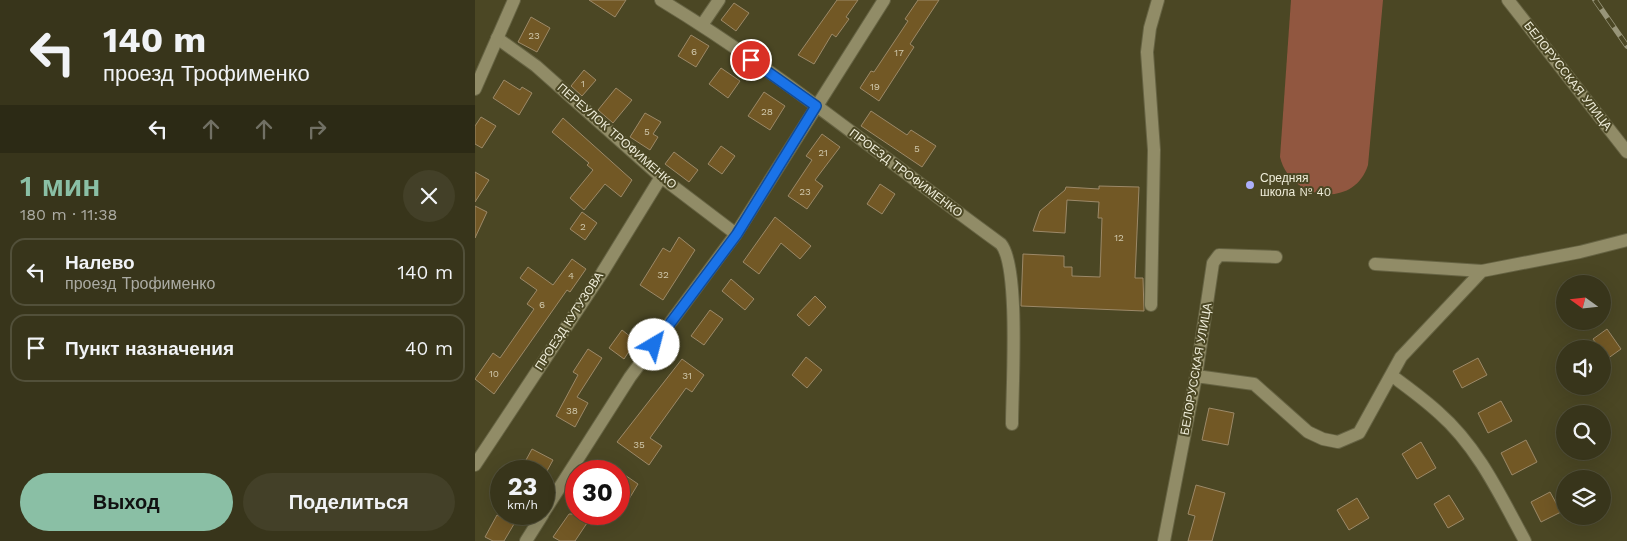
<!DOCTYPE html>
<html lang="ru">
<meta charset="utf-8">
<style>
:root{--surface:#38351b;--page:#434028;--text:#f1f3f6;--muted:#ababa3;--line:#52503a;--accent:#8abfa5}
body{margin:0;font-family:"Work Sans",sans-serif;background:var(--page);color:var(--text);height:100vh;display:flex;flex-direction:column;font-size:19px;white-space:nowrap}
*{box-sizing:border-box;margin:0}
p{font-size:16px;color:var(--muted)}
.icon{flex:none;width:28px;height:28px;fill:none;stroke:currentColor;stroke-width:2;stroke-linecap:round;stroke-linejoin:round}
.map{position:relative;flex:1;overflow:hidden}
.details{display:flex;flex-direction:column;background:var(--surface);width:475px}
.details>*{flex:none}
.hud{background:#38351b;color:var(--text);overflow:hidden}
.needle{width:32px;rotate:285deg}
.controls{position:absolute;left:1081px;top:275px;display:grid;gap:10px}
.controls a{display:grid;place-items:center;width:55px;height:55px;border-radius:50%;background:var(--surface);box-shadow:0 5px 20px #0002,0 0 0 1px var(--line);font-size:25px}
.speed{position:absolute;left:15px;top:460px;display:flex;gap:10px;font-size:25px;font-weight:700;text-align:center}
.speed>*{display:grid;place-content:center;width:65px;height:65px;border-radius:50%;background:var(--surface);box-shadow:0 5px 20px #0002,0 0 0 1px var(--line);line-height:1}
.speed small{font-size:12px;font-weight:400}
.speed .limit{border:8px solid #d22;background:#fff;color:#111}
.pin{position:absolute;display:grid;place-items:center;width:42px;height:42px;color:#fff;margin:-21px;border:2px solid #fff;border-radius:50%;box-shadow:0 1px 5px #0007}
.me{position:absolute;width:55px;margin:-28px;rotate:37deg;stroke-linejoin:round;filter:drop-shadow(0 0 4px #0008)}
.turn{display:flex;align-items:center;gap:18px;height:105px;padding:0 20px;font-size:22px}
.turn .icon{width:65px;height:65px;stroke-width:2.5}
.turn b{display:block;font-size:35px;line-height:42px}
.lanes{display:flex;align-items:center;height:48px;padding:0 20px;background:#0003;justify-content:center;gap:25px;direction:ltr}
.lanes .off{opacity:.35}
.round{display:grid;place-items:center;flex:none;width:52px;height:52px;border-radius:26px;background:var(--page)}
.head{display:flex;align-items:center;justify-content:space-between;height:85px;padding:0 20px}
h1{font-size:30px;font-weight:600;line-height:38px;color:var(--accent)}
.primary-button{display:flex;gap:10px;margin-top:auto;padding:10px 20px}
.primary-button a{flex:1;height:58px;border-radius:30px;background:var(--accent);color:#111;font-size:20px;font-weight:600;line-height:58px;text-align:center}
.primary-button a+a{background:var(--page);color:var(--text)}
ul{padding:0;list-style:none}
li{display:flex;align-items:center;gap:15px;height:68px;margin:0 10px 8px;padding:0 10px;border:2px solid var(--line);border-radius:15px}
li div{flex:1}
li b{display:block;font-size:19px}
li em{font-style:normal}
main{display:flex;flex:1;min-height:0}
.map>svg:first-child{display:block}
.green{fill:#915740}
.building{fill:#725825;stroke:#9c8968}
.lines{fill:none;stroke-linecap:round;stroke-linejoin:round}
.minor-casing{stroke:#666343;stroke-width:14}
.tertiary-casing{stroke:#666343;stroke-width:14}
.secondary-casing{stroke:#666343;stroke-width:14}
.minor{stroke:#918c67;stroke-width:12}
.tertiary{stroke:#918c67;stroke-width:12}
.secondary{stroke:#918c67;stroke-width:12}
.rail-casing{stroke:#989579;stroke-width:5.5}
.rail{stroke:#4b4724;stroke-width:4;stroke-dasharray:11;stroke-linecap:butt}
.route-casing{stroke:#114b97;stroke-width:12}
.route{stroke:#1a73e8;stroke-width:9}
.poi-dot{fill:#acaffb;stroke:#4b4724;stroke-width:2}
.labels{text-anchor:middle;stroke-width:4;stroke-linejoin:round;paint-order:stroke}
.number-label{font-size:10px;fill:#d0c8ac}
.street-label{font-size:12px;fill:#efedd9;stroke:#4b4724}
.poi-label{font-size:12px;fill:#efedd9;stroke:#4b4724;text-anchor:start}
</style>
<main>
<section class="details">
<div class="hud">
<div class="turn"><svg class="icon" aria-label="left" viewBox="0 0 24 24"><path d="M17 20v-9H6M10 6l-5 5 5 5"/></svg><div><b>140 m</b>проезд Трофименко</div></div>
<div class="lanes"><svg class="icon" aria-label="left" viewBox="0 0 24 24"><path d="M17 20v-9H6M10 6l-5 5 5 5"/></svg><svg class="icon off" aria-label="ahead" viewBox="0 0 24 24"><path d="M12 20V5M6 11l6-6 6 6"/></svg><svg class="icon off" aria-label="ahead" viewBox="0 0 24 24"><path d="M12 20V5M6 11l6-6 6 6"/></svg><svg class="icon off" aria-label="right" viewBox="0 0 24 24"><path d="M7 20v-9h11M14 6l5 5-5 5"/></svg></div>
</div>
<div class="head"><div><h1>1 мин</h1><p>180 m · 11:38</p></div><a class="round"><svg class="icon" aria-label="close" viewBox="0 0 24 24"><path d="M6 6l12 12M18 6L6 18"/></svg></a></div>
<ul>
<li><svg class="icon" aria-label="left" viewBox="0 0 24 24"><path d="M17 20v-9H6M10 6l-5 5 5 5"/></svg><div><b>Налево</b><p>проезд Трофименко</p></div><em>140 m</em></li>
<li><svg class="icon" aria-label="arrive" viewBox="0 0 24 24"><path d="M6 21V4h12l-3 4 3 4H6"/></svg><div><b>Пункт назначения</b></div><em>40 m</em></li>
</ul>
<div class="primary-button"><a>Выход</a><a>Поделиться</a></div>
</section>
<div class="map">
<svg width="1152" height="541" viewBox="0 0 1152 541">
<rect width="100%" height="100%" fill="#4b4724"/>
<path class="green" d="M816,0H908L893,165C879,210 815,200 805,157Z"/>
<path class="building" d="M114,0H151L140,17Z
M362,0H383L371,17L374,19L361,37L357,34L339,64L323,55Z
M443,0H464L435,44L439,47L404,101L385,88L396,71L399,72L433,21L430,19Z
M259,3L274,13L261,31L246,20Z
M56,17L75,28L62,52L43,42Z
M216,35L234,46L221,67L203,56Z
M246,68L265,81L253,98L234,84Z
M109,70L121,80L107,96L96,86Z
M29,80L45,90L47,87L57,93L44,115L18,98Z
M141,88L157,100L138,123L123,110Z
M289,92L310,106L295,130L273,116Z
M396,111L432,135L436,130L461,146L447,167L386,126Z
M170,113L186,122L178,134L183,137L175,150L155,137Z
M6,117L21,126L7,148L0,144V126Z
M88,118L157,180L146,197L130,184L109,210L95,198L118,170L112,165L114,163L77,132Z
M347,134L365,147L340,180L348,186L332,209L313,196L337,160L331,156Z
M246,146L260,156L247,174L233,164Z
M199,152L223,170L214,182L190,164Z
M0,172L14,180L0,202Z
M405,184L420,194L407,214L392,204Z
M624,186L664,187L660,278H668L669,311L546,306L548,254L589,256V267H597V276L625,277L627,218H623L624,202L592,200L590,233L558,231L565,211L590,190L591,187L624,189Z
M0,206L12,212L0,238Z
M107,212L122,223L110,240L95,229Z
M300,217L336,246L325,259L306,243L284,274L268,262Z
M204,237L220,250L188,300L165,285L188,248L195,252Z
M97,259L111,269L95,292L92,290L19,394L0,379L18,353L25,358L59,309L52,304L62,290L45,278L53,267L78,285Z
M256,279L279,299L270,310L247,291Z
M340,296L351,307L334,326L322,315Z
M235,310L248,319L229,345L216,336Z
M1132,329L1146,349L1132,359L1128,349H1125L1118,339Z
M147,330L161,341L149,359L134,348Z
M113,349L127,358L102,397L113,403L100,427L81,416L103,375L98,372Z
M331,357L347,370L332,388L317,375Z
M1003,358L1012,375L987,388L978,371Z
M207,359L229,375L217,392L211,388L175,438L187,446L174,465L142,442Z
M1026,401L1037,421L1013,433L1003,413Z
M734,408L759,413L753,445L727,440Z
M1051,440L1062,462L1037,475L1026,453Z
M946,442L961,468L942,479L927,454Z
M57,449L78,460L72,471H45Z
M144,471L163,484L154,499L144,492Z
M721,485L750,493L737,541H713L720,516L713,514Z
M1075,492L1086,512L1066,522L1056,502Z
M974,495L989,519L973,528L959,504Z
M882,498L894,518L874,530L862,510Z
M94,514H110L116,517L100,541H85L78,537Z
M22,515L39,524L29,541H18L10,537Z"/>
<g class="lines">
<defs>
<path id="minor" d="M186,0C305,72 413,162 526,244C545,267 537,389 537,424
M227,25L244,0
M22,38L61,66L186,177L261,234
M900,264L1007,271L1105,252L1152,240
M676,305L679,150L672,52L675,28L683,0
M916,375C932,387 949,399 964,413C1003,447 1026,497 1050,541
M721,376L779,384L833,432L848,439L863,442L884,433L926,357L1007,271
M0,465L127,273L186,177
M69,512L155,377L261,234L409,0
M51,541L68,514
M689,541L721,376L738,263L744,255L801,257"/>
<path id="tertiary" d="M0,89L39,0"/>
<path id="secondary" d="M1033,0L1152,152"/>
</defs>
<use href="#minor" class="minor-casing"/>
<use href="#tertiary" class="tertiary-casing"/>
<use href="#secondary" class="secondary-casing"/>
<use href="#minor" class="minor"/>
<use href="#tertiary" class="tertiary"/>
<use href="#secondary" class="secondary"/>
<defs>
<path id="rail" d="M1120,0L1152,46"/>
</defs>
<use href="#rail" class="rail-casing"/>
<use href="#rail" class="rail"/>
</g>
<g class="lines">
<defs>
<path id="route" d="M179,345L262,234L341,106L276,60"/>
</defs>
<use href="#route" class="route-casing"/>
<use href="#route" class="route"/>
</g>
<circle class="poi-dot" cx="775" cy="185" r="5"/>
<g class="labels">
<g class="number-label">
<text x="59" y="39">23</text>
<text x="219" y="55">6</text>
<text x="424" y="56">17</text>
<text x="108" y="87">1</text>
<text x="400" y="90">19</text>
<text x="292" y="115">28</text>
<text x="172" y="135">5</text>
<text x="442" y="152">5</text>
<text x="348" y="156">21</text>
<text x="330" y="195">23</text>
<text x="108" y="230">2</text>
<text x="644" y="241">12</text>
<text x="188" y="278">32</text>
<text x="96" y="279">4</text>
<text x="67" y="308">6</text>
<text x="19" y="377">10</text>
<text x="212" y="379">31</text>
<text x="97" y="414">38</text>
<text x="164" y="448">35</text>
</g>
<g class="street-label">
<text transform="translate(1093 76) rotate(52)" y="4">БЕЛОРУССКАЯ УЛИЦА</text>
<text transform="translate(142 136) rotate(41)" y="4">ПЕРЕУЛОК ТРОФИМЕНКО</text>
<text transform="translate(431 173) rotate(37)" y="4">ПРОЕЗД ТРОФИМЕНКО</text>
<text transform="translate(94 321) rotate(-57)" y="4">ПРОЕЗД КУТУЗОВА</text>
<text transform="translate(721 369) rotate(-80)" y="4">БЕЛОРУССКАЯ УЛИЦА</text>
</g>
<g class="poi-label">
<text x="785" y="182">Средняя<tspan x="785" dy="14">школа № 40</tspan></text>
</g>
</g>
</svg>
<div class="controls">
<a><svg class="needle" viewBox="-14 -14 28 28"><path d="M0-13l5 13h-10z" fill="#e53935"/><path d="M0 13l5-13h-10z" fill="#ababa3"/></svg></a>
<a><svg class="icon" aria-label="sound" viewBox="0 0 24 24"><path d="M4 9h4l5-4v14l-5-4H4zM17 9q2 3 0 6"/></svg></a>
<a><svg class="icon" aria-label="search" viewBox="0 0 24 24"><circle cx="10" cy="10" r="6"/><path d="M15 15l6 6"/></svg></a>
<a><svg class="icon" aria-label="layers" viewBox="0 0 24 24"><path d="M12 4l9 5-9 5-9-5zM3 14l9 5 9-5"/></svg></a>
</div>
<div class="speed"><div>23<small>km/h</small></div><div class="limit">30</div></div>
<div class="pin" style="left:276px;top:60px;background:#d93025"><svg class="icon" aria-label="arrive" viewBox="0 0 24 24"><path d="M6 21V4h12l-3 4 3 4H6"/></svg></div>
<svg class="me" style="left:179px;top:345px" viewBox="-20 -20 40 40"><circle r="19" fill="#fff"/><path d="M0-13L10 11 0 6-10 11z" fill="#1a73e8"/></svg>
</div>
</main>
